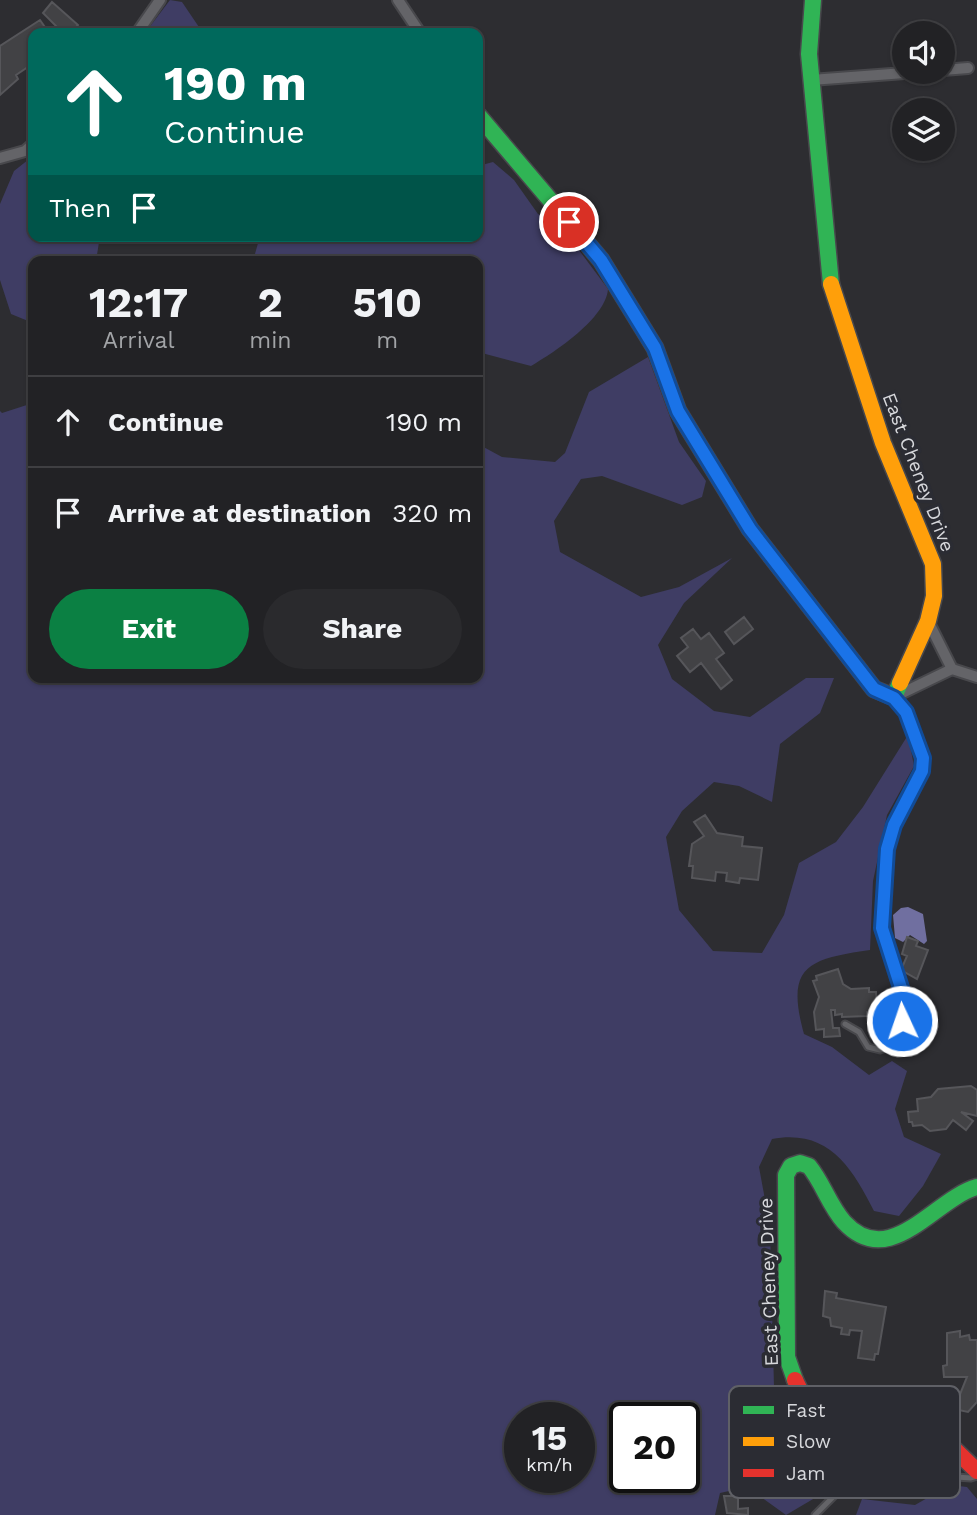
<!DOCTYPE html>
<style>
:root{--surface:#222225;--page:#2a2a2d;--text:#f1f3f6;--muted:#a2a4a7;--line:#3f3f42;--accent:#0b8043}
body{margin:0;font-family:"Work Sans",sans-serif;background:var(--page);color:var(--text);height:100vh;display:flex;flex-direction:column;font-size:26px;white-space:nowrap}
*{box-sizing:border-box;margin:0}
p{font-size:23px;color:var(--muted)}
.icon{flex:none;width:38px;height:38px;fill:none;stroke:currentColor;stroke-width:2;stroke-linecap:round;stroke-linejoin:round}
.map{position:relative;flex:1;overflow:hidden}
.drawer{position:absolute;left:28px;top:256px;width:455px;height:427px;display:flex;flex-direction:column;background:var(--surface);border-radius:14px;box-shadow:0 2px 5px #0004,0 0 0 2px var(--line)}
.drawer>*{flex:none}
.guide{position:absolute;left:28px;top:28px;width:455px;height:214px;border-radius:14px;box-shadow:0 2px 5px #0004,0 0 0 2px var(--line);background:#00695c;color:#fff;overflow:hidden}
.tools{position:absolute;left:892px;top:21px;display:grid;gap:14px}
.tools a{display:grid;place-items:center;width:63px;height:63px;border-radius:50%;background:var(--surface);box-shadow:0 2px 5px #0004,0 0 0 2px var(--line);font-size:35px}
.speed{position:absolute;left:504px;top:1402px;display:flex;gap:14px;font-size:35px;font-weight:700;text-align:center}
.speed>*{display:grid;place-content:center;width:91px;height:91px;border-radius:50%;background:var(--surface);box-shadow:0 2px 5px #0004,0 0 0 2px var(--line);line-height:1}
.speed small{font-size:18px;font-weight:400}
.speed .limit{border:4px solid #111;border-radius:10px;background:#fff;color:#111}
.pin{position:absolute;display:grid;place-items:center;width:60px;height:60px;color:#fff;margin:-30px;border:4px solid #fff;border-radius:50%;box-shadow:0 2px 7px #0007}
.me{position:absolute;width:77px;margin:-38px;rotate:357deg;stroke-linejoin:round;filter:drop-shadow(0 0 5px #0008)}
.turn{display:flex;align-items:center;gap:24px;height:147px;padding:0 21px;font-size:32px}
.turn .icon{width:91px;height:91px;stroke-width:2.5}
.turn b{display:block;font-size:49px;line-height:60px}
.then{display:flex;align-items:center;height:66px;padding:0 21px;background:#0003;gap:14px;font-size:26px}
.eta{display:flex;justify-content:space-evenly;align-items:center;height:119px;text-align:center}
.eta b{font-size:42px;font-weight:700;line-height:49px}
.cta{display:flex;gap:14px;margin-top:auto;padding:14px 21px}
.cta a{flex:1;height:80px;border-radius:42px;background:var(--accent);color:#fff;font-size:28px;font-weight:700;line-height:80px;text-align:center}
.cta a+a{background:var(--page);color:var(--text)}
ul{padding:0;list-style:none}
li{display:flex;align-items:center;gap:21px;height:91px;padding:0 21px;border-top:2px solid var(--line)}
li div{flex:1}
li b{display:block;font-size:26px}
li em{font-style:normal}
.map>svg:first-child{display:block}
.green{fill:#3f3d64;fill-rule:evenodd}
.water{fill:#706fa0}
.building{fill:#424245;stroke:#56565a;stroke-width:2}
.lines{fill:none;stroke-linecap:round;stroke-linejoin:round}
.lane-casing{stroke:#48484c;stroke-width:9}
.street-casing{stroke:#48484c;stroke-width:14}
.fast-casing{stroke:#48484c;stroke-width:19}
.slow-casing{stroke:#48484c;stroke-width:19}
.jam-casing{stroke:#48484c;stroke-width:19}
.lane{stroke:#646468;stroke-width:5}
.street{stroke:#646468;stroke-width:10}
.fast{stroke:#30b455;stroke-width:16}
.slow{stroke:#ff9f0a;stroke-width:16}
.jam{stroke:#e5322d;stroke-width:16}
.route-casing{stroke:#114b97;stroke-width:18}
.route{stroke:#1a73e8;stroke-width:12}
.labels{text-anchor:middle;stroke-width:7;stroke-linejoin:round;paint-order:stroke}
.street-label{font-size:19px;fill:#d7d8dc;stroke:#2b2c33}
.key{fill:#2b2c33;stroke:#5f6066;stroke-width:2}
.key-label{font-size:19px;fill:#d7d8dc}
</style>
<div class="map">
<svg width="977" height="1515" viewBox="0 0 977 1515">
<rect width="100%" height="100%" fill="#2d2d31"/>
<path class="green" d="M170,0L182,2L203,33H145Z
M33,156V236H100L96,261H33V323L11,314L0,280V204L14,171Z
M493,162L514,180L538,214L558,222L608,289C606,318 555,352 531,366L478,352V261H253L260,236H478V166Z
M648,357L679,442L706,481L702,497L682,505L602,476L581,479L554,521L560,552L641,597L679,587L732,558L684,603L658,645L672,679L714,711L750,717L806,678H834L820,713L780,744L772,802L739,786L714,782L682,811L666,837L679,910L713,951L762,953L784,915L799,863L836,842L863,807L908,735L914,766L887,815L873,881L870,950C808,959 785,966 804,1034L832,1047L869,1075L892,1061L907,1071L895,1109L904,1137L941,1154L923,1186L899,1216L874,1211C851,1166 828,1129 772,1139L759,1167L770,1227L774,1387L794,1435L814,1439L849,1457L825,1492L786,1515L747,1487L720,1493L715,1515H0V411L2,413L33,403V677H478V444L502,457L555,462L565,453L589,392ZM520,1418H579V1477H520ZM625,1418H684V1477H625Z
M950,1485L967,1487L977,1499V1515H856L862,1499L915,1505Z"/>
<path class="water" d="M908,907L923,914L927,941L924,944L910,935L903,942L895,938L893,915L901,908Z"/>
<path class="building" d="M52,2L78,25L70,33H63L43,13Z
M40,20L49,33H33V75L28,67L16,75L18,79L0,95V46Z
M744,617L753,629L734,644L725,632Z
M693,629L701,639L709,633L724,653L716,659L732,680L721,689L701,663L690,672L677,656L688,647L681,638Z
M705,815L717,833L743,837L742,846L762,848L758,880L740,878L739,883L726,881L727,873L716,872L715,881L692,878L693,866H689L692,844L704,836L694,822Z
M907,937L918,941L916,946L928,950L917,979L901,970L907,956L902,954Z
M838,969L843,984L851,989L869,988V992H876L877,1010L867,1012V1016L842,1017V1014L835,1015V1010H831L833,1028H839L840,1036L824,1037V1029L816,1030L814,1012L819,997L813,981L817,980L816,976Z
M971,1086L977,1090V1116L961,1112L973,1121L966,1130L953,1120L946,1129L930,1131L922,1125L913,1126L912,1122H909L908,1112L918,1111L917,1099L931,1097L938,1089Z
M825,1291L837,1293L836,1298L886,1307L878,1354H875L874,1360L858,1358L862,1331L850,1330L849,1335L841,1334L842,1328L831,1326L830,1318L823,1316Z
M960,1331V1337L969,1335L970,1340H977V1402L968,1412L954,1409L967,1377H944L943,1366L947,1365V1333Z
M724,1496H738V1509L748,1508V1515L727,1513Z"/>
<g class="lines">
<defs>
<path id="lane" d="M845,1024L859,1032L868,1047L880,1050L890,1047C921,1000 879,954 883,904C886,878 884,849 894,825C916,768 943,760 896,700
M815,1515L853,1477L871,1479L898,1494L941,1476L971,1478L977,1476"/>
<path id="street" d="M398,0L420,33
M137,33L160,0
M943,70L968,68
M811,80L918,72
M0,158L25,151L33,144
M928,621L952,669
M894,697L952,669L977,677"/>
<path id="fast" d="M813,0L809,54L831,284
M478,115L601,260L655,348L678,411L750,529L874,689L894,697L900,683
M795,1380L787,1357L786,1175L791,1166L800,1163L809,1166C823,1183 829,1205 844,1222C890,1272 934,1199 977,1187"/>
<path id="slow" d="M831,284L883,443L933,564L934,596L928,621L900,683"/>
<path id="jam" d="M795,1380L807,1405L826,1417L934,1437L948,1443L977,1471"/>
</defs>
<use href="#lane" class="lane-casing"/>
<use href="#street" class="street-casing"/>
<use href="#fast" class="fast-casing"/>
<use href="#slow" class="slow-casing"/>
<use href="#jam" class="jam-casing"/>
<use href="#lane" class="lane"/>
<use href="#street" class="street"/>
<use href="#fast" class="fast"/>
<use href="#slow" class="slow"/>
<use href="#jam" class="jam"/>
</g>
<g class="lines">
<defs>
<path id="route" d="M569,222L601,260L655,348L678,411L750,529L874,689L894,698L906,712L923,758L922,771L894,825L887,849L882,928L903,994L902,1021"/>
</defs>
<use href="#route" class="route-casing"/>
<use href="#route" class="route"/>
</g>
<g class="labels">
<g class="street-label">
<text transform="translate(919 472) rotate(69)" y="7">East Cheney Drive</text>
<text transform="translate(768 1282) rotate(-92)" y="7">East Cheney Drive</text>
</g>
</g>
<rect x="729" y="1386" width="231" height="112" rx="10" class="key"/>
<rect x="743" y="1406" width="31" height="8" fill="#30b455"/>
<rect x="743" y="1437" width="31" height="9" fill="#ff9f0a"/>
<rect x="743" y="1469" width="31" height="8" fill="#e5322d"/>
<g class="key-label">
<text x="786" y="1417">Fast</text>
<text x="786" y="1448">Slow</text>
<text x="786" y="1480">Jam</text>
</g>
</svg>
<div class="tools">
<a><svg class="icon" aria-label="sound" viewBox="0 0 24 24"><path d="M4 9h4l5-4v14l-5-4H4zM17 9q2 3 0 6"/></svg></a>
<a><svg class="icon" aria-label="layers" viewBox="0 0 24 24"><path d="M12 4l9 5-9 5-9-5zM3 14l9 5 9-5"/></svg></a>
</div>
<div class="speed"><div>15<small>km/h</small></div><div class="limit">20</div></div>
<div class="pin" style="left:569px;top:222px;background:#d93025"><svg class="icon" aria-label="arrive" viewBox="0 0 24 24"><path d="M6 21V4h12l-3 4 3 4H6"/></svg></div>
<svg class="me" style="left:902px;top:1021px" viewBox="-20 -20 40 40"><circle r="17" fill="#1a73e8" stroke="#fff" stroke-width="3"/><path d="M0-11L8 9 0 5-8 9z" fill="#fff"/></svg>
<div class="guide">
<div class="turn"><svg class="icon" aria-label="ahead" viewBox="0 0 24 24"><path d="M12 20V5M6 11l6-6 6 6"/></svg><div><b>190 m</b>Continue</div></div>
<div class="then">Then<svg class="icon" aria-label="arrive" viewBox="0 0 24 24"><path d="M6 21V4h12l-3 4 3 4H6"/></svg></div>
</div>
<section class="drawer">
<div class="eta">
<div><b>12:17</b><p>Arrival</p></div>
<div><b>2</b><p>min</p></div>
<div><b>510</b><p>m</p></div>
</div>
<ul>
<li><svg class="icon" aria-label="ahead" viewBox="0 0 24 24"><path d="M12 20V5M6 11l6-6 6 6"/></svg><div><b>Continue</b></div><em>190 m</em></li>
<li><svg class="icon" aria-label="arrive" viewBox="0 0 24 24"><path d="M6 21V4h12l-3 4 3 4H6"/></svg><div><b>Arrive at destination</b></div><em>320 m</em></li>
</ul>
<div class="cta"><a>Exit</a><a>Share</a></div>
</section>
</div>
